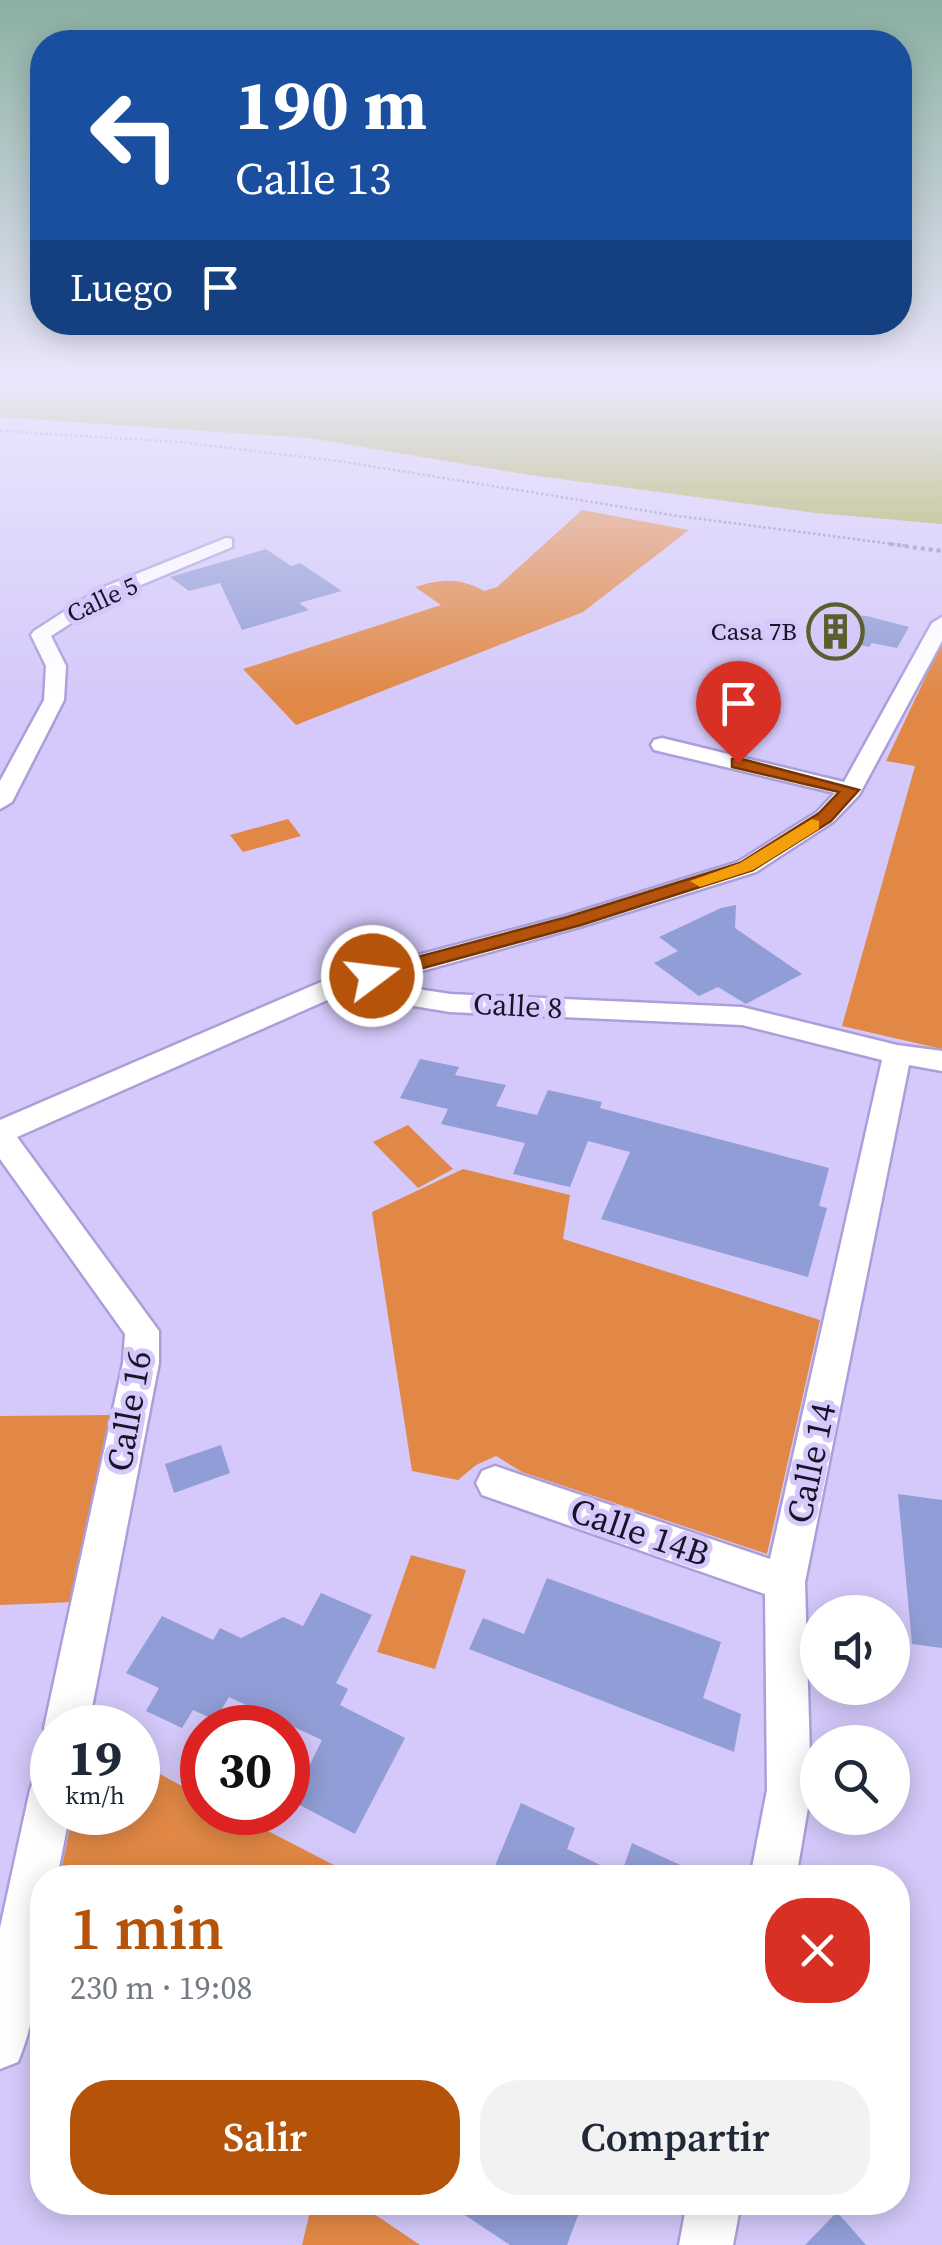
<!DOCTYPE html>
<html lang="es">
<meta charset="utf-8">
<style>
:root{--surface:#fff;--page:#f2f2f3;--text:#1f2937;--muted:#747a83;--accent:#b45309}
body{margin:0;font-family:"Source Serif 4",serif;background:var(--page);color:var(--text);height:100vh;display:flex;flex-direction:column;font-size:38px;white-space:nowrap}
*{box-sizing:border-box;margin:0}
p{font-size:32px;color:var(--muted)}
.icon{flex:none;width:55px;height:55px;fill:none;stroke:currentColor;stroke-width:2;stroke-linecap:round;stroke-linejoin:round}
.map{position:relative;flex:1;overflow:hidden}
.details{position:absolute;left:30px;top:1865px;width:880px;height:350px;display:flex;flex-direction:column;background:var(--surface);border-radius:40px;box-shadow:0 5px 25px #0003}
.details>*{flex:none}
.top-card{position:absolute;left:30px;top:30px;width:882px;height:305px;border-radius:40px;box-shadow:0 5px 25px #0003;background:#1a4fa0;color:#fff;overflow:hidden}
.fabs{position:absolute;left:800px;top:1595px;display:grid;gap:20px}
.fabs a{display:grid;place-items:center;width:110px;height:110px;border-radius:50%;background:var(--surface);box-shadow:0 5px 25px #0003;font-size:50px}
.speed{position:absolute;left:30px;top:1705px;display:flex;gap:20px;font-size:50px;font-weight:700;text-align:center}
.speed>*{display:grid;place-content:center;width:130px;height:130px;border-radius:50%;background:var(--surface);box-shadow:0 5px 25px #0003;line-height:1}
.speed small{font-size:25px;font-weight:400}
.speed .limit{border:15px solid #d22;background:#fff;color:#111}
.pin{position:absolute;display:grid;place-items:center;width:85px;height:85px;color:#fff;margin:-102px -42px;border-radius:50% 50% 50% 0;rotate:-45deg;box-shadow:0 0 10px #0007}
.pin .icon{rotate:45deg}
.me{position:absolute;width:110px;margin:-55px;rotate:75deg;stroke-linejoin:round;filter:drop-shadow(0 0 8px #0008)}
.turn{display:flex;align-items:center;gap:35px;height:210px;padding:0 40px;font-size:45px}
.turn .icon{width:130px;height:130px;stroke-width:2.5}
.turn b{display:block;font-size:70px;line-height:85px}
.then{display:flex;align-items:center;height:95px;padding:0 40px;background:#0003;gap:20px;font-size:38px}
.round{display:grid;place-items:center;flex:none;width:105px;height:105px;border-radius:40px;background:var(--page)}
.summary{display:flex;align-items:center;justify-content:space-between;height:170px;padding:0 40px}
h1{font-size:60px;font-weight:600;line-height:75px;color:var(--accent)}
.action{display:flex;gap:20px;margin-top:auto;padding:20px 40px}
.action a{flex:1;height:115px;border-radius:40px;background:var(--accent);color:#fff;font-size:40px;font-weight:600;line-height:115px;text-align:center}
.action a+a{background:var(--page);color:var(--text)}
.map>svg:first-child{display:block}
.green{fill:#e18846}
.water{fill:#9fab39}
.building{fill:#919dd6}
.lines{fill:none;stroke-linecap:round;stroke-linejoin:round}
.minor-casing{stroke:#ac9ed9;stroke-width:5}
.path-far1{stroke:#8b82a9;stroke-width:2.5;stroke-dasharray:2.5 2.5;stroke-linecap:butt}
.path{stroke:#8b82a9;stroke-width:4;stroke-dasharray:4 4;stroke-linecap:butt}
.minor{fill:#fff;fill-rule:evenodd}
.route{fill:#b45309;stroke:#753606;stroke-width:2.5}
.slow{fill:#f59e0b}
.labels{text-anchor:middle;stroke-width:10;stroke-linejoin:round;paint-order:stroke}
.far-street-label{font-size:25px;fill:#181328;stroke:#d4c9fa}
.far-poi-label{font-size:25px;fill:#181328;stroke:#d4c9fa;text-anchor:end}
.street-label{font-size:30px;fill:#181328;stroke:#d4c9fa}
.near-street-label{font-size:35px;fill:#181328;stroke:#d4c9fa}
</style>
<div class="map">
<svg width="942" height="2245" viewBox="0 0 942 2245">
<rect width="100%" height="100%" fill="#d4c9fa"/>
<path class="green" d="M582,510L689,530L583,612L296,725L243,669L441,605L415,587C441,579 459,577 484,591L497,587Z
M942,642V1049L842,1026L915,766L886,761Z
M288,819L301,836L243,852L230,835Z
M408,1125L453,1169L418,1188L373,1142Z
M463,1169L570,1195L563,1239L820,1320L767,1554L522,1472L496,1456L476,1465L458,1480L412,1471L372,1212Z
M113,1415L73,1602L0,1605V1416Z
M411,1555L466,1570L435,1669L377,1652Z
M138,1762L202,1797V1812L233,1813L357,1877H60L73,1813L138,1812Z
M312,2203H358L420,2245H302Z"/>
<path class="water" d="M0,382H942V524L816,513L530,475L309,438L0,417Z"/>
<path class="building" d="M266,549L291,566L300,563L342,591L299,603L309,610L242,630L220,583L189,591L170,577Z
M841,614L867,616L909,627L897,648L872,643L869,647L824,638Z
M736,905L735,928L802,974L746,1004L718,987L699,996L654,963L678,951L659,937L721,908Z
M420,1059L459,1067L455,1075L506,1085L496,1106L537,1115L548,1090L602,1102L600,1108L829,1168L819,1206L827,1208L808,1277L601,1219L630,1152L588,1141L570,1187L513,1174L525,1143L441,1124L448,1109L400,1098Z
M221,1445L230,1473L174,1493L165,1464Z
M898,1494L942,1500V1648L912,1644Z
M547,1578L721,1642L703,1698L741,1714L734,1752L469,1649L483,1618L524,1634Z
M321,1593L372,1615L336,1683L348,1689L340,1705L405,1738L355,1834L292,1801L322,1740L229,1697L215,1720L193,1710L182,1728L146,1711L159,1688L126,1673L162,1616L213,1640L220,1628L241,1638L283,1617L303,1626Z
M521,1803L575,1828L567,1849L621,1875L632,1843L709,1878H490Z
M445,2202H583L567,2245H510Z
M837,2212L866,2245H805Z"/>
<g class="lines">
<defs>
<path id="minor" d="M226,538L232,539V547L112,597L51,636L66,666L64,700L12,802L0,809V781L44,700L46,666L31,635L34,631L99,589Z
M942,617V641L859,795L833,822L756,872L583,926L379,983L450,994L742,1007L897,1045L942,1051V1071L909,1065L805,1582L811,1790L796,1878H750L767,1790L765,1594L482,1495L476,1483L482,1471L495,1466L770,1559L882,1060L742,1025L450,1012L341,994L17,1137L159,1331V1363L88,1728H52L51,1743L44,1728L123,1363L125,1334L0,1159V1120L328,979L565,916L738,862L817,812L835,793L654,750L651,745L654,740L662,738L844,782L932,623Z
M52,1768V1812H70L57,1878H42C42,1939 42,2004 18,2062L0,2069V1928L30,1790L36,1774Z
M687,2202H741L733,2245H679Z"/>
</defs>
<use href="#minor" class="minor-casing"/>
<path class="path-far1" d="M0,431L180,442L345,462L678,516L908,546"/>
<path class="path" d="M889,544L942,551"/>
<use href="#minor" class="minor"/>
</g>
<linearGradient id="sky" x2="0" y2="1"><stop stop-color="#8bb0a2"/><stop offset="0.55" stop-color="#ece7fd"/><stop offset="1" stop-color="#ece7fd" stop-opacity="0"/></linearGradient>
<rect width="942" height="696" fill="url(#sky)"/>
<path class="route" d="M738,758L859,790L831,821L753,870L581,925L379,980H365L362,976L365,971L567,917L740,863L819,813L839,792L732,767V759Z"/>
<path class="slow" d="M812,819L819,821V829L753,870L700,887L690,881L740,863Z"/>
<defs>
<symbol id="building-ring" viewBox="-11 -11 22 22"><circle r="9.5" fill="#d4c9fa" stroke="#595f2d" stroke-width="1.5"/><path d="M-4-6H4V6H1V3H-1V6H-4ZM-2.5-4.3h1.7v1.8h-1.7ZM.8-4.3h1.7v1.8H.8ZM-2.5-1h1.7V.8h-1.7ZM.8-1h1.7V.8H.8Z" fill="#595f2d"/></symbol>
</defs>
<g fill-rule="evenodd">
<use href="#building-ring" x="804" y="600" width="63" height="63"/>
</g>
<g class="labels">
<g class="far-street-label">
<text transform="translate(102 599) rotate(-25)" y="9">Calle 5</text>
</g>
<g class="far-poi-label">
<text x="797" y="640">Casa 7B</text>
</g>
<g class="street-label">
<text transform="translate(518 1006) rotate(3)" y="10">Calle 8</text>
</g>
<g class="near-street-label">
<text transform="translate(129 1411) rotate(-80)" y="12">Calle 16</text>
<text transform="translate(811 1463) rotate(-78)" y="12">Calle 14</text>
<text transform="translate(640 1532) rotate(19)" y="12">Calle 14B</text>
</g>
</g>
</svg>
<div class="fabs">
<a><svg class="icon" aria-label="sound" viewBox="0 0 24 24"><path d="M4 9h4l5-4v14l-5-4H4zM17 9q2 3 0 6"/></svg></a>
<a><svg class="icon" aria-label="search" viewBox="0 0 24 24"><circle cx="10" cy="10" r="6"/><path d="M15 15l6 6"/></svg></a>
</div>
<div class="speed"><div>19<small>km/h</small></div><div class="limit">30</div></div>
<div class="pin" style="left:738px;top:763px;background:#d93025"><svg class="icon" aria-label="arrive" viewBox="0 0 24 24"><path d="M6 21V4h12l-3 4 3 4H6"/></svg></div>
<svg class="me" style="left:372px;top:976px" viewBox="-20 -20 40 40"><circle r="17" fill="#b45309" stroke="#fff" stroke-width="3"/><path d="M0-11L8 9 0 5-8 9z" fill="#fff"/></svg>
<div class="top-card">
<div class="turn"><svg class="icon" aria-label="left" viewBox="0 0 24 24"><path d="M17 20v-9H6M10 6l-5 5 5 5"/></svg><div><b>190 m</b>Calle 13</div></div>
<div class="then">Luego<svg class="icon" aria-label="arrive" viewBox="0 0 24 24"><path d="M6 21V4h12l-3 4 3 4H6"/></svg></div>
</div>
<section class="details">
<div class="summary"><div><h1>1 min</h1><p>230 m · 19:08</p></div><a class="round" style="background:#d93025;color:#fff"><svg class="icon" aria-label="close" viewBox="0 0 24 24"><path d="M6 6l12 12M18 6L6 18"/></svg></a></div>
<div class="action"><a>Salir</a><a>Compartir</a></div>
</section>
</div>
